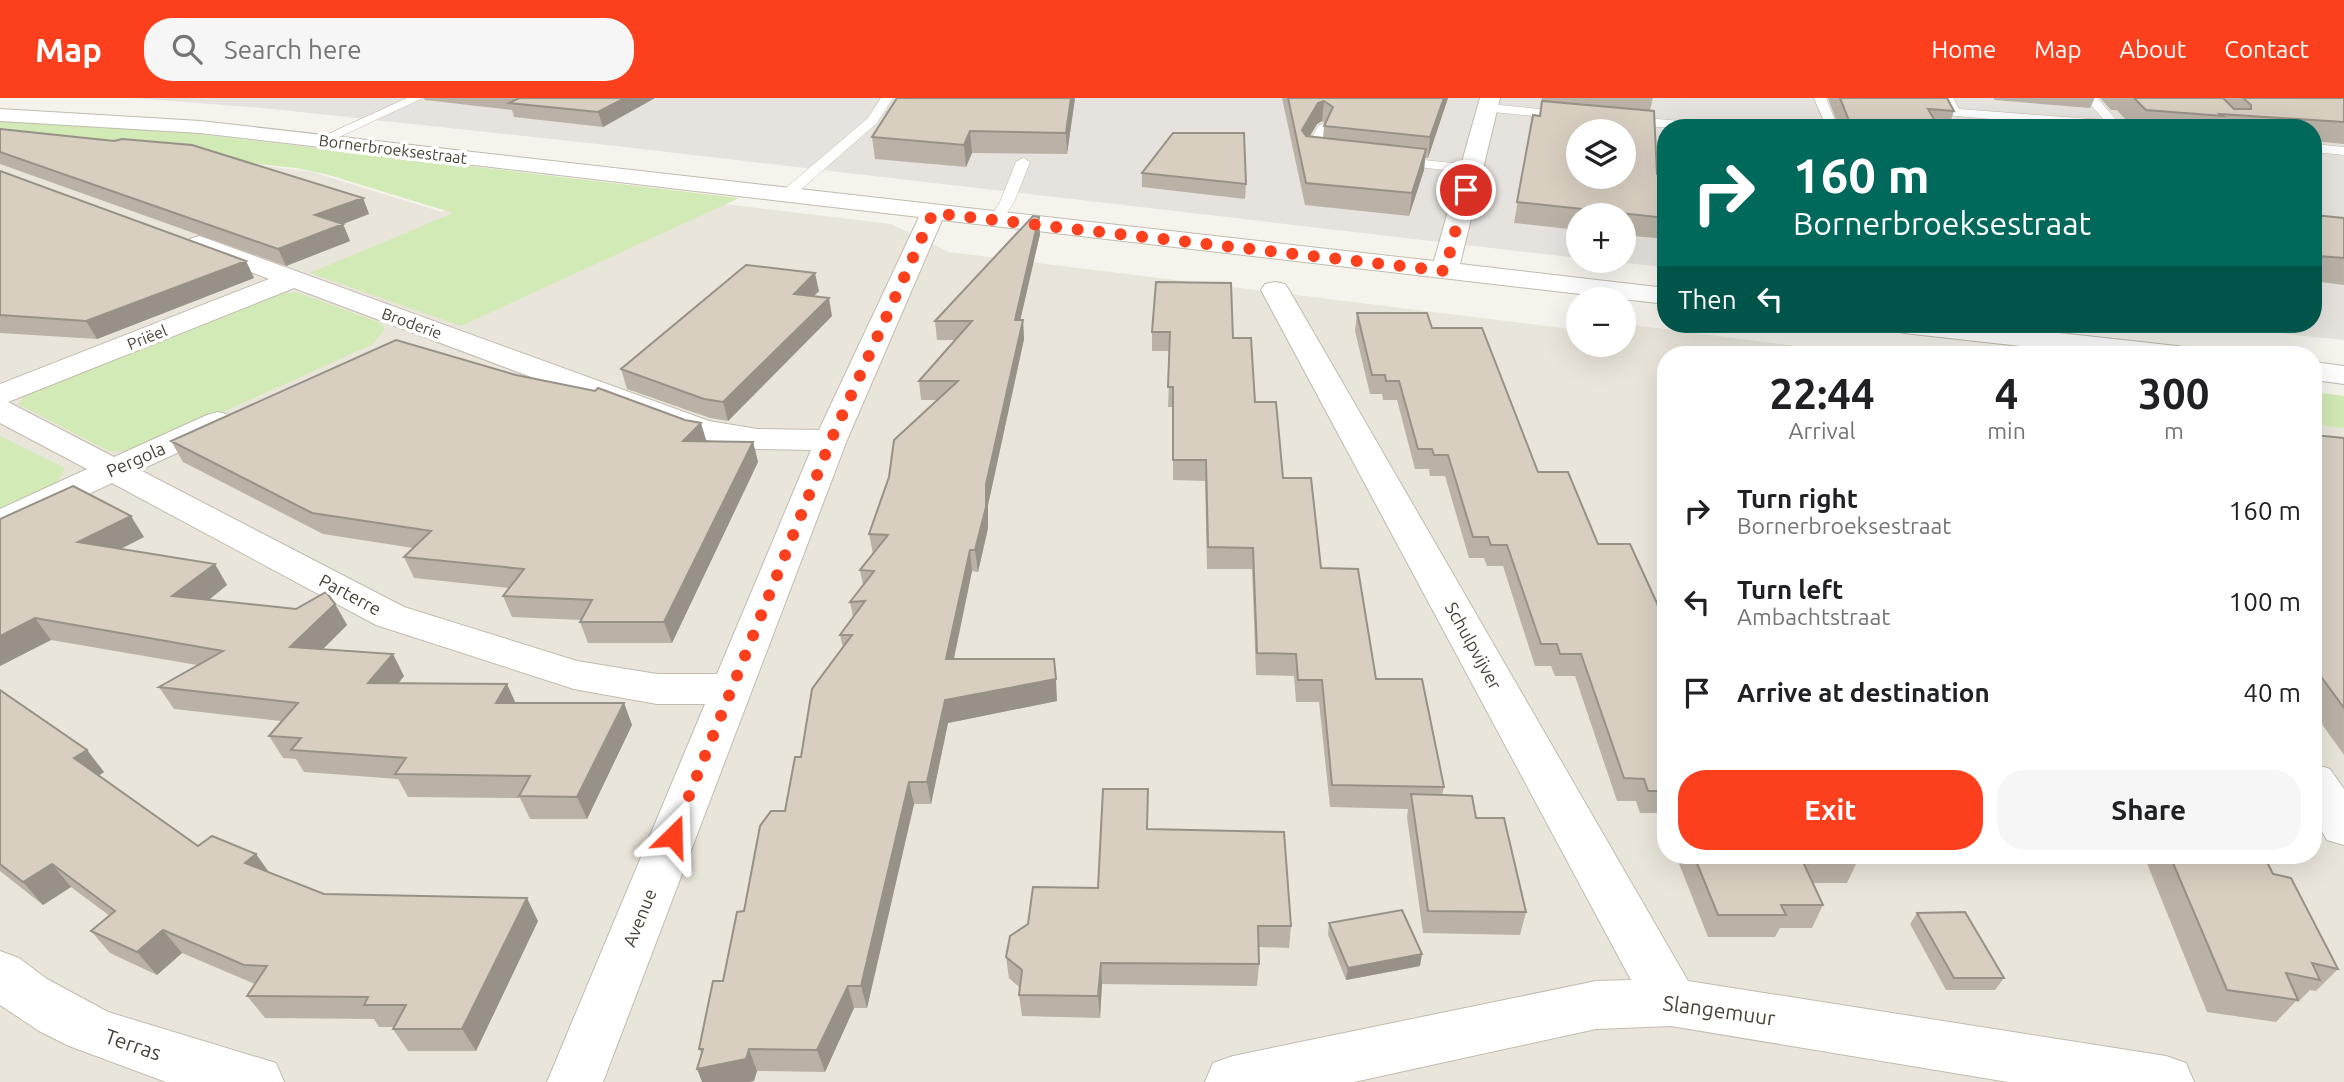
<!DOCTYPE html>
<meta charset="utf-8">
<style>
:root{--surface:#fff;--page:#f6f6f6;--text:#202124;--muted:#757577;--accent:#fc3f1d}
body{margin:0;font-family:Ubuntu,sans-serif;background:var(--page);color:var(--text);height:100vh;display:flex;flex-direction:column;font-size:26px;white-space:nowrap}
*{box-sizing:border-box;margin:0}
p{font-size:23px;color:var(--muted)}
.icon{flex:none;width:38px;height:38px;fill:none;stroke:currentColor;stroke-width:2;stroke-linecap:round;stroke-linejoin:round}
.map{position:relative;flex:1;overflow:hidden}
.details{position:absolute;left:1657px;top:248px;width:665px;height:518px;display:flex;flex-direction:column;background:var(--surface);border-radius:28px;box-shadow:0 7px 28px #0002}
.details>*{flex:none}
.top-card{position:absolute;left:1657px;top:21px;width:665px;height:214px;border-radius:28px;box-shadow:0 7px 28px #0002;background:#00695c;color:#fff;overflow:hidden}
.controls{position:absolute;left:1566px;top:21px;display:grid;gap:14px}
.controls a{display:grid;place-items:center;width:70px;height:70px;border-radius:50%;background:var(--surface);box-shadow:0 7px 28px #0002;font-size:35px}
.pin{position:absolute;display:grid;place-items:center;width:60px;height:60px;color:#fff;margin:-30px;border:4px solid #fff;border-radius:50%;box-shadow:0 2px 7px #0007}
.me{position:absolute;width:77px;margin:-38px;rotate:22deg;stroke-linejoin:round;filter:drop-shadow(0 0 5px #0008)}
.turn{display:flex;align-items:center;gap:24px;height:147px;padding:0 21px;font-size:32px}
.turn .icon{width:91px;height:91px;stroke-width:2.5}
.turn b{display:block;font-size:49px;line-height:60px}
.then{display:flex;align-items:center;height:66px;padding:0 21px;background:#0003;gap:14px;font-size:26px}
.eta{display:flex;justify-content:space-evenly;align-items:center;height:119px;text-align:center}
.eta b{font-size:42px;font-weight:600;line-height:49px}
.primary-button{display:flex;gap:14px;margin-top:auto;padding:14px 21px}
.primary-button a{flex:1;height:80px;border-radius:28px;background:var(--accent);color:#fff;font-size:28px;font-weight:600;line-height:80px;text-align:center}
.primary-button a+a{background:var(--page);color:var(--text)}
ul{padding:0;list-style:none}
li{display:flex;align-items:center;gap:21px;height:91px;padding:0 21px}
li div{flex:1}
li b{display:block;font-size:26px}
li em{font-style:normal}
header{display:flex;align-items:center;gap:42px;box-sizing:border-box;height:98px;padding:0 35px;background:var(--accent);color:#fff}
header strong{font-size:33px}
nav{display:flex;gap:38px;margin-inline-start:auto;font-size:24px}
.search{width:490px;height:63px;background:var(--page);display:flex;align-items:center;gap:18px;box-sizing:border-box;padding:0 24px;border-radius:28px;color:var(--muted);font-size:26px}
.map>svg:first-child{display:block}
.residential{fill:#eae5da}
.industrial{fill:#e6e2dd;fill-rule:evenodd}
.green{fill:#d2eab5}
.lines{fill:none;stroke-linecap:round;stroke-linejoin:round}
.service-casing{stroke:#c2bbae;stroke-width:1}
.minor-casing{stroke:#c2bbae;stroke-width:2}
.service{fill:#fff;fill-rule:evenodd}
.minor{fill:#fff;fill-rule:evenodd}
.wall{fill:#bab2a6;fill-rule:evenodd}
.shaded-wall{fill:#979187}
.building{fill:#d8cfc1;stroke:#979187;stroke-width:2;fill-rule:evenodd}
.route{stroke:#fc3f1d;stroke-width:12;stroke-dasharray:0 21.6}
.labels{text-anchor:middle;stroke-width:7;stroke-linejoin:round;paint-order:stroke}
.far-street-label{font-size:16px;fill:#4b4439;stroke:#fff}
.street-label{font-size:18px;fill:#4b4439;stroke:#fff}
.near-street-label{font-size:21px;fill:#4b4439;stroke:#fff}
</style>
<header>
<strong>Map</strong>
<div class="search"><svg class="icon" aria-label="search" viewBox="0 0 24 24"><circle cx="10" cy="10" r="6"/><path d="M15 15l6 6"/></svg>Search here</div>
<nav><a>Home</a><a>Map</a><a>About</a><a>Contact</a></nav>
</header>
<div class="map">
<svg width="2344" height="984" viewBox="0 0 2344 984">
<rect width="100%" height="100%" fill="#f6f3ec"/>
<path class="residential" d="M0,46L223,62L312,74L442,114L527,82L891,126L949,154L1578,232V247H1624V238H1628L1625,226L1866,257H1666V758H2314V314L2344,318V984H0Z"/>
<path class="industrial" d="M133,0H2344V242L2192,226H2314V30H1666V169L1604,163H1624V117H1578V160L616,48L263,10ZM1578,33H1624V79H1578Z"/>
<path class="green" d="M0,24L106,25L739,100L461,228L310,175L453,115L329,77L296,70L113,51L0,50Z
M296,194L380,225L385,231L373,246L150,347L128,353H109L18,306L26,297L47,286L267,197Z
M2314,294L2344,298V330L2314,326Z
M0,338L65,370C56,395 23,404 0,414Z"/>
<g class="lines">
<defs>
<path id="service" d="M407,0H423L324,46L319,47L313,43Z
M881,0H893L877,25L791,100H781V94L868,20Z
M1814,0H1826L1834,20L1832,23H1824Z
M1941,0H1953L1959,11L2104,22L2085,0H2097L2121,27L2119,30H2103L1955,18L1951,17Z
M1488,6L1572,14L1578,18L1572,22L1484,13V7Z
M1623,18L1715,26L1721,30H1669L1619,25L1617,22Z
M1323,26L1329,30L1318,51L1330,56L1323,60L1305,57L1303,54L1319,27Z
M2314,46L2344,49V57L2314,54Z
M1395,59L1472,67L1479,71L1472,75L1390,66L1388,63Z
M1023,60L1030,64L1014,104L1000,126H990L988,123L1000,104L1016,64Z"/>
<path id="minor" d="M1480,0H1500L1460,166L1666,190V206L942,122L847,342L603,984H547L705,606H657L574,591L376,527L112,385L13,432L0,435V411L87,371L0,325V286L269,181L190,151L186,146L190,141L199,138L208,141L709,323L757,331L819,332L919,119L200,35L0,23V11L200,23L1434,163ZM294,190L691,339L757,351L811,352L717,576H657L577,563L404,509L140,372L229,331L234,324L229,317L218,314L207,317L114,359L8,304Z
M1275,184L1285,186L1289,192L1688,883L2166,958L2186,965L2194,984H2008L1671,928L1596,931L1354,984H1205L1213,965L1233,958L1596,883L1631,882L1261,192L1265,186Z
M1890,226H1978L2177,248L2188,251L2192,257H2102L1904,235L1894,232Z
M2314,264L2344,268V286L2314,282Z
M2314,666L2330,671L2344,691V747L2327,742L2314,720Z
M0,853L19,860L47,881L108,914L276,965L284,984H166L69,948L39,933L0,907Z"/>
</defs>
<use href="#service" class="service-casing"/>
<use href="#minor" class="minor-casing"/>
<use href="#service" class="service"/>
<use href="#minor" class="minor"/>
</g>
<path class="wall" d="M424,0H655L603,29L514,19L512,12L425,2Z
M1075,0L1067,56L972,55L966,69L875,61L872,39Z
M1282,0H1448L1428,60H1425L1424,72L1409,118L1305,107ZM1322,23L1325,25L1324,28L1323,40L1309,39L1317,26Z
M1542,0H1653L1650,12L1657,76H1666V141L1624,137V117H1578V132L1514,125L1533,17L1540,18Z
M1828,0H1947L1954,13L1948,30H1839Z
M1994,0H2095L2090,10L1994,2Z
M2100,0H2344V46L2314,43V30H2133L2117,12H2111Z
M0,31L363,100L369,116L343,126L350,143L286,168L0,66Z
M0,73L246,163L254,180L97,241L0,235Z
M1142,75L1246,86L1245,101L1142,89Z
M2314,117L2344,120V187L2314,183Z
M1040,136L1020,222H1023L1024,241L988,407V430L978,474L972,473L954,561L1057,603L948,625L931,706H914L867,910H854L825,974L757,973L754,983L748,984H702V956L699,951L723,883L744,813L785,713L801,659L843,550L840,537L853,519L850,504L863,487L860,472L873,456L869,436L937,302H921L919,283L955,242H937L935,223Z
M1156,184L1233,240L1255,304L1283,380L1321,470L1376,581L1444,689L1442,697L1476,720L1526,814L1520,837L1423,835L1407,719L1408,711L1330,709L1319,604H1296L1294,578L1256,577L1252,471H1207L1205,383L1173,382V309H1168L1170,253H1152V234Z
M819,193L814,198L832,218L728,323L710,320L627,291L621,271Z
M1357,215L1432,230L1538,374L1598,446L1666,525V732L1660,715H1640L1636,703H1617L1575,578H1555L1551,568H1535L1503,468H1487L1484,460H1469L1445,378H1430L1429,371H1415L1397,302H1383L1382,296H1370L1355,233Z
M2314,337L2344,340V657L2314,615Z
M171,343L753,344L758,364L672,545H588L580,524L581,522L512,519L503,498L509,490L414,480L404,459L413,450L323,436L183,364Z
M0,421L144,439L121,451L227,487L209,502L296,511L335,506L347,527L323,551L404,578L398,586L515,605H624L632,627L587,721H530L520,700L408,699L398,681L304,674L296,661L283,660L269,638L281,623L174,611L159,589L197,567L51,542L0,568Z
M0,592L87,652L104,674L99,678L198,748L256,756L269,774L324,796L538,823L476,953H408L393,931L394,929H379L374,921L265,920L247,898L255,886L182,855L157,877L110,855L91,833L110,818L71,789L43,807L0,773Z
M1148,731L1291,828L1289,850L1259,849V866L1257,888L1102,886L1100,920L1022,918L1019,897L1020,890L1009,880L1006,859L1098,790Z
M1676,758H1856L1858,762L1847,785H1812L1823,807L1812,830H1780L1775,839H1708Z
M2144,758H2264L2273,776L2338,871L2316,893L2310,892L2298,904L2296,903L2276,924L2207,914Z
M1917,815L2004,880L1995,892H1946L1910,826Z
M1329,825L1420,868L1346,882L1328,837Z"/>
<path class="shaded-wall" d="M625,0H655L603,29L598,14Z
M1071,0H1075L1067,56L1066,35Z
M1444,0H1448L1428,60L1430,39Z
M1324,3L1322,23L1317,26L1301,53L1302,32L1318,5Z
M970,33L972,55L966,69L964,47Z
M1426,51L1424,72L1409,118L1412,95Z
M363,100L369,116L343,126L350,143L286,168L278,151L315,117Z
M1039,119L1040,136L1016,241L1015,222Z
M246,163L254,180L97,241L86,223Z
M815,175L819,193L797,214L794,196Z
M829,200L832,218L728,323L723,304Z
M1023,222L1024,241L988,407V430L978,474L975,452L986,386Z
M701,325L707,345L683,343Z
M753,344L758,364L672,545L664,524Z
M131,418L144,439L92,465L78,444Z
M970,452L972,473L949,583L946,561Z
M215,466L227,487L186,520L172,498Z
M335,506L347,527L303,571L290,549Z
M35,520L51,542L0,568V538Z
M393,556L404,578L380,607L368,585Z
M1056,581L1057,603L948,625L931,706L927,684L945,602Z
M507,586L517,608L496,605Z
M624,605L632,627L587,721L577,699Z
M87,652L104,674L91,682L74,660Z
M909,684L914,706L867,910L861,888Z
M256,756L272,779L245,765Z
M52,766L71,789L43,807L23,784Z
M527,800L538,823L476,953L462,931Z
M163,832L182,855L157,877L137,854Z
M1422,856L1420,868L1346,882L1348,870Z
M1101,865L1102,886L1100,920L1098,898Z
M848,888L854,910L825,974L817,952Z
M749,951L757,973L754,983L748,984H702L697,971Z"/>
<path class="building" d="M519,0H625L598,14L509,5Z
M897,0H1071L1066,35L970,33L964,47L872,39Z
M1288,0H1444L1430,39L1324,28L1333,9L1324,3L1318,5L1302,32L1306,38L1426,51L1412,95L1306,85Z
M1840,0H1947L1954,13L1928,11L1939,30H1852Z
M2134,0H2223L2234,11H2251V7L2243,0H2344V24L2220,16L2223,18L2146,12Z
M1542,3L1654,13L1657,76H1666V120L1517,104L1533,17L1540,18ZM1578,33H1624V79H1578Z
M0,31L114,43L122,41L192,47L363,100L315,117L343,126L278,151L0,54Z
M1173,35H1244L1246,86L1142,75Z
M0,73L246,163L86,223L0,217Z
M2314,117L2344,120V160L2318,158L2314,153Z
M1033,118L1039,119L1015,222H1023L986,386V409L975,452H970L946,561H1054L1056,581L945,602L927,684H909L861,888H848L817,952L749,951L746,961L697,971L703,951H699L713,883H723L737,814L744,813L760,728L771,713H785L795,659H801L812,591L852,537H840L865,503L850,504L874,473L860,472L888,437L869,436L889,379L894,342L958,283H919L972,223H935Z
M746,167L815,175L794,196L829,200L723,304L704,301L621,271Z
M1156,184L1231,185L1233,240H1251L1255,304H1276L1283,380H1311L1321,470L1358,471L1376,581H1422L1444,689L1332,687L1322,582H1298L1296,556L1257,555L1253,450L1208,449L1206,362H1173V289H1168L1170,234H1152Z
M1357,215H1427L1432,230H1482L1538,374H1568L1598,446H1630L1666,525V693H1648L1644,681L1624,680L1581,556H1560L1557,546H1541L1507,447H1491L1488,439H1473L1448,357H1434L1432,351H1418L1399,283H1386L1385,277H1372Z
M396,242L516,277L595,293L598,290L685,322L701,325L683,343L753,344L664,524H580L592,502L503,498L524,471L404,459L431,433L312,415L171,343Z
M2314,337L2344,340V610L2314,569Z
M73,388L131,418L78,444L215,466L172,498L296,511L326,494L335,506L290,549L393,556L368,585L507,586L496,605H624L577,699L519,698L530,678L395,676L406,660L291,652L301,640L269,638L298,605L159,589L223,553L35,520L0,538V421Z
M0,592L87,652L74,660L198,748L212,738L256,756L245,765L324,796L527,800L462,931H393L406,907H364L368,899L247,898L267,868L244,867L163,832L137,854L91,833L115,813L52,766L23,784L0,766Z
M1103,691H1148L1147,731L1284,734L1291,828H1258L1259,866L1101,865L1098,898L1019,897L1022,872L1006,859L1010,838L1028,826L1033,789L1098,790Z
M1411,696L1472,698L1476,720H1504L1526,814L1428,813Z
M1694,758H1856L1858,762H1802L1823,807H1781L1786,817H1718Z
M2170,758H2264L2273,776L2291,780L2338,871L2312,865L2320,882L2286,875L2298,902L2227,892Z
M1402,812L1422,856L1348,870L1329,825Z
M1965,814L2004,880H1954L1917,815Z"/>
<g class="lines">
<path class="route" d="M673,738L831,342L933,115L1445,173L1466,92"/>
</g>
<g class="labels">
<g class="far-street-label">
<text transform="translate(393 51) rotate(7)" y="6">Bornerbroeksestraat</text>
<text transform="translate(412 225) rotate(20)" y="6">Broderie</text>
<text transform="translate(147 239) rotate(-22)" y="6">Priëel</text>
</g>
<g class="street-label">
<text transform="translate(136 362) rotate(-24)" y="6">Pergola</text>
<text transform="translate(350 497) rotate(28)" y="6">Parterre</text>
<text transform="translate(1473 548) rotate(61)" y="6">Schulpvijver</text>
<text transform="translate(640 820) rotate(-68)" y="6">Avenue</text>
</g>
<g class="near-street-label">
<text transform="translate(1719 913) rotate(8)" y="7">Slangemuur</text>
<text transform="translate(133 947) rotate(19)" y="7">Terras</text>
</g>
</g>
</svg>
<div class="controls">
<a><svg class="icon" aria-label="layers" viewBox="0 0 24 24"><path d="M12 4l9 5-9 5-9-5zM3 14l9 5 9-5"/></svg></a>
<a>+</a>
<a>−</a>
</div>
<div class="pin" style="left:1466px;top:92px;background:#d93025"><svg class="icon" aria-label="arrive" viewBox="0 0 24 24"><path d="M6 21V4h12l-3 4 3 4H6"/></svg></div>
<svg class="me" style="left:673px;top:738px" viewBox="-20 -20 40 40"><path d="M0-17L14 15 0 8-14 15z" fill="#fc3f1d" stroke="#fff" stroke-width="4"/></svg>
<div class="top-card">
<div class="turn"><svg class="icon" aria-label="right" viewBox="0 0 24 24"><path d="M7 20v-9h11M14 6l5 5-5 5"/></svg><div><b>160 m</b>Bornerbroeksestraat</div></div>
<div class="then">Then<svg class="icon" aria-label="left" viewBox="0 0 24 24"><path d="M17 20v-9H6M10 6l-5 5 5 5"/></svg></div>
</div>
<section class="details">
<div class="eta">
<div><b>22:44</b><p>Arrival</p></div>
<div><b>4</b><p>min</p></div>
<div><b>300</b><p>m</p></div>
</div>
<ul>
<li><svg class="icon" aria-label="right" viewBox="0 0 24 24"><path d="M7 20v-9h11M14 6l5 5-5 5"/></svg><div><b>Turn right</b><p>Bornerbroeksestraat</p></div><em>160 m</em></li>
<li><svg class="icon" aria-label="left" viewBox="0 0 24 24"><path d="M17 20v-9H6M10 6l-5 5 5 5"/></svg><div><b>Turn left</b><p>Ambachtstraat</p></div><em>100 m</em></li>
<li><svg class="icon" aria-label="arrive" viewBox="0 0 24 24"><path d="M6 21V4h12l-3 4 3 4H6"/></svg><div><b>Arrive at destination</b></div><em>40 m</em></li>
</ul>
<div class="primary-button"><a>Exit</a><a>Share</a></div>
</section>
</div>
